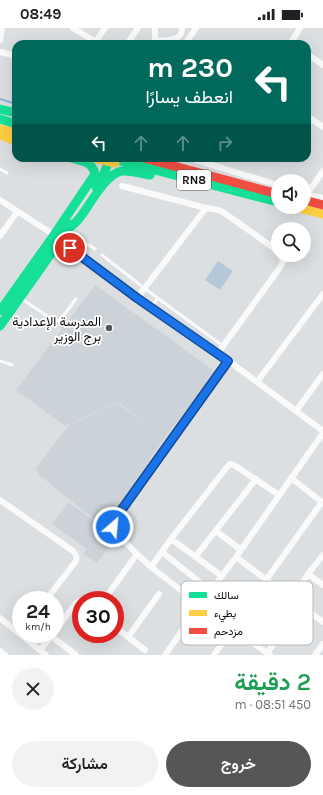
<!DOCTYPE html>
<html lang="ar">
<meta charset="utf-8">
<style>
:root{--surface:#fff;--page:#f2f2f2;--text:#202124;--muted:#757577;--accent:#555658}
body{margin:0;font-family:Karla,Vazirmatn,sans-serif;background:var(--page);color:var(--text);direction:rtl;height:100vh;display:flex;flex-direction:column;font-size:15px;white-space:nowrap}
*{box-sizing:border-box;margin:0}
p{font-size:13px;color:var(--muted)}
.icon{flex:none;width:22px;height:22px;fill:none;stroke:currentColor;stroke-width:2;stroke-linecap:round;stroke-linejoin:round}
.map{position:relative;height:627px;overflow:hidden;direction:ltr}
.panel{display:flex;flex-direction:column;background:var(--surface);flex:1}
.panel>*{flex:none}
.top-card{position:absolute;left:12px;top:12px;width:299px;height:122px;border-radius:12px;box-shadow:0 4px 16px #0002;direction:rtl;background:#00695c;color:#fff;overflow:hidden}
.controls{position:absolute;left:271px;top:146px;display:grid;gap:8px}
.controls a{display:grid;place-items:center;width:40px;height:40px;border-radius:50%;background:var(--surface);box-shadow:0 4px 16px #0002;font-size:20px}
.speed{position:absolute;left:12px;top:563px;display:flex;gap:8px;font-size:20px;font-weight:700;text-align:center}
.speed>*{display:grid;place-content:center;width:52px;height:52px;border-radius:50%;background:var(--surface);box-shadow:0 4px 16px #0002;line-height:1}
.speed small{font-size:10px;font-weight:400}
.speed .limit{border:6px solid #d22;background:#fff;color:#111}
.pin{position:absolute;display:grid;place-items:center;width:34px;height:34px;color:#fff;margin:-17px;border:2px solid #fff;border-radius:50%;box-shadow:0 1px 4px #0007}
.me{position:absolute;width:44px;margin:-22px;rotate:27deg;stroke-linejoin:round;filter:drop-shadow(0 0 3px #0008)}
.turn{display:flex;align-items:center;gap:14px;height:84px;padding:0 12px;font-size:18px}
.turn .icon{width:52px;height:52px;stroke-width:2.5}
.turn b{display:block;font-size:28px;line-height:34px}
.lanes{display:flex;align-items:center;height:38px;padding:0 12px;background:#0003;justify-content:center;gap:20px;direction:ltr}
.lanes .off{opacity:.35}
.round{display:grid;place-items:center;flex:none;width:42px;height:42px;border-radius:21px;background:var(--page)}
.head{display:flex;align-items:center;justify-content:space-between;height:68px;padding:0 12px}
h1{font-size:24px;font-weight:600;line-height:30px;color:#1e9e55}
.button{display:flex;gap:8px;margin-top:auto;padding:8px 12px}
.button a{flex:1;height:46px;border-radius:24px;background:var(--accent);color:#fff;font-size:16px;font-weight:600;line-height:46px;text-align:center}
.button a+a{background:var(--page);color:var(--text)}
.status{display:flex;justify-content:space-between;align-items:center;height:28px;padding:0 20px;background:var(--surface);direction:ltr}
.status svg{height:11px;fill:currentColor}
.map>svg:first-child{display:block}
.built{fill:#cbd2d8}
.green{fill:#b4c8d9}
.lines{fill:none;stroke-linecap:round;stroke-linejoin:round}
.stream{stroke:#90b6d6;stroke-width:2}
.lane{stroke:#fafafa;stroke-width:3}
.street{stroke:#fafafa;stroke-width:6}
.fast{stroke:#16e098;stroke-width:9}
.slow{stroke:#ffcf43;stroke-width:9}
.jam{stroke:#f24e42;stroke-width:9}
.route-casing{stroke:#114b97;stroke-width:10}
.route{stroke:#1a73e8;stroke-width:7}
.poi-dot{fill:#555658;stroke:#fff;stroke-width:1.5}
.labels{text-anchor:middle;stroke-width:3.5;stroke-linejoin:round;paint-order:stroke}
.shield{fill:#fff;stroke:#555656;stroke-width:1}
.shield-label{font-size:12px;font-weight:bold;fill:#0c0d0e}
.poi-label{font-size:13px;fill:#0c0d0e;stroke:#fff;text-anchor:end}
.key{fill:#fff;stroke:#b6b6b7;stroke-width:1}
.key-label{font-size:11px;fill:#0c0d0e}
</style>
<div class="status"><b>08:49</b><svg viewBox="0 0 49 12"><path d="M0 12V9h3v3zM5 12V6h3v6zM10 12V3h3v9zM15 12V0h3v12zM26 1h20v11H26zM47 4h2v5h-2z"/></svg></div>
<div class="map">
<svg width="323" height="627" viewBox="0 0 323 627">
<rect width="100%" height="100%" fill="#dcdfe1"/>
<path class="built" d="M95,257L216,344L165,409L104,499L38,446L36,440L69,397L117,375L151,399L118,374L65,398L16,362Z
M69,475L117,509L97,535L83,526L87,521L52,496Z"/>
<path class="green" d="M218,233L233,243L220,262L205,252Z"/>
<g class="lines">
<path class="stream" d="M0,71L16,76"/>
<path class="lane" d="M0,141L7,145
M70,219L75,214L82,213L95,221
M102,227L144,260L223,318
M22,271L53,292L57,293L61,291L76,271
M151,279L158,270
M0,333L12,337"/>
<path class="street" d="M73,0L96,14
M155,0V16
M0,12L2,0
M155,13C165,12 183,14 182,0
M94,16L105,0
M127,16L138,0
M185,16L196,0
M290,16L300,0
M0,24L16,28
M307,26L323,37
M307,88L323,99
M189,130L278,157
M122,158L206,180L218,182L223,184L278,223
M305,166L323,170
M307,166L323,143
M0,172L54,207L137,270L218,325L323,403
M0,208L17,184
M137,270L206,180
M218,325L281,238L283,233L281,227
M228,333L115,491L113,499L114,503L137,526L151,539L200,577L270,627
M257,354L323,266
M296,383L323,346
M291,450L323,475
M0,472L73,523C76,527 77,528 76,533L46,572
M216,503L241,522
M171,511L222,548
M162,524L211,563
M196,528L256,451
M236,529L323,594
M151,539L171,511L227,439L230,436L234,437L279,467
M308,546L323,557
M266,552L322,474
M292,571L308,546L323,527
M104,572L137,526
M0,590L46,627
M115,599L145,622
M55,603L76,575L79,573H81
M51,608L76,627
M128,609L159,566
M40,622L53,606
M0,623L5,627
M267,625L302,579
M165,627L200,577L236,529L323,405
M214,627L233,600L270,555
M315,627L323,616"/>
<path class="fast" d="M0,81L16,85
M0,91L16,96
M109,130L278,174
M96,159L102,150L107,138
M68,201C71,198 75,196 77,193C89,180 104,146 122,143C132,142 141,146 150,147
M0,283L54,207L95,146C92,133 82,133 71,130
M0,298L72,196"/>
<path class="slow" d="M0,101L16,105
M0,107L16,113
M94,130L115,135
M295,179L323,186"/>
<path class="jam" d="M144,130L278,166
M304,172L323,177"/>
</g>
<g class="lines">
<defs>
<path id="route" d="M70,220L137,270L228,333L115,491L113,499"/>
</defs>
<use href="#route" class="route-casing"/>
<use href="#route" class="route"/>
</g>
<circle class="poi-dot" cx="109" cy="300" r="4"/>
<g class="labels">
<rect class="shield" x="177" y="142" width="34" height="20" rx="3"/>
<g class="shield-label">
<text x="194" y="156">RN8</text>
</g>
<g class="poi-label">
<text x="101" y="298">المدرسة الإعدادية<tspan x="101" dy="15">برج الوزير</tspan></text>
</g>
</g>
<rect x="181" y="553" width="132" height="64" rx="6" class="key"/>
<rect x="189" y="564" width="18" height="6" fill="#16e098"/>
<rect x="189" y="582" width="18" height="6" fill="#ffcf43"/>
<rect x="189" y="600" width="18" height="6" fill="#f24e42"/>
<g class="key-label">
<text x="214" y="571">سالك</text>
<text x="214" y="589">بطيء</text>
<text x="214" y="607">مزدحم</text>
</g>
</svg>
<div class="controls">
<a><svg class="icon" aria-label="sound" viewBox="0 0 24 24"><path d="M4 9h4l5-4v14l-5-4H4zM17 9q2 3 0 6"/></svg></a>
<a><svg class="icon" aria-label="search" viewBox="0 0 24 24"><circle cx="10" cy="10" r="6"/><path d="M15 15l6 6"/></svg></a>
</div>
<div class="speed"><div>24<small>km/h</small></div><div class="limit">30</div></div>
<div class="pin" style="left:70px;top:220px;background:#d93025"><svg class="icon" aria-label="arrive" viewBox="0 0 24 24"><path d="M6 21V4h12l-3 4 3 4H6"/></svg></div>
<svg class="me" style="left:113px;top:499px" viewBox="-20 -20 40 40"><circle r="17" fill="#1a73e8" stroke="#fff" stroke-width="3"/><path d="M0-11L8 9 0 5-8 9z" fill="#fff"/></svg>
<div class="top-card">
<div class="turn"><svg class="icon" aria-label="left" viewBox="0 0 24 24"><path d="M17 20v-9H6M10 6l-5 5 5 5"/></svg><div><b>230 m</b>انعطف يسارًا</div></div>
<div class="lanes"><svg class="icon" aria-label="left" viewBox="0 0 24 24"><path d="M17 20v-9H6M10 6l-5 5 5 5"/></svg><svg class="icon off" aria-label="ahead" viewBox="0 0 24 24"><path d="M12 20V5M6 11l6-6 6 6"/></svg><svg class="icon off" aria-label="ahead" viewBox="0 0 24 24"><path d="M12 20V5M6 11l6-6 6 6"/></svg><svg class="icon off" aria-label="right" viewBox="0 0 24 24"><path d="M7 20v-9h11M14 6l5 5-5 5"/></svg></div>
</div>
</div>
<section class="panel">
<div class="head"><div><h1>2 دقيقة</h1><p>450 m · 08:51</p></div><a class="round"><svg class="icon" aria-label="close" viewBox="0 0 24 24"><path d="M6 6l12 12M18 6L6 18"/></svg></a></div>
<div class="button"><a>خروج</a><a>مشاركة</a></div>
</section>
